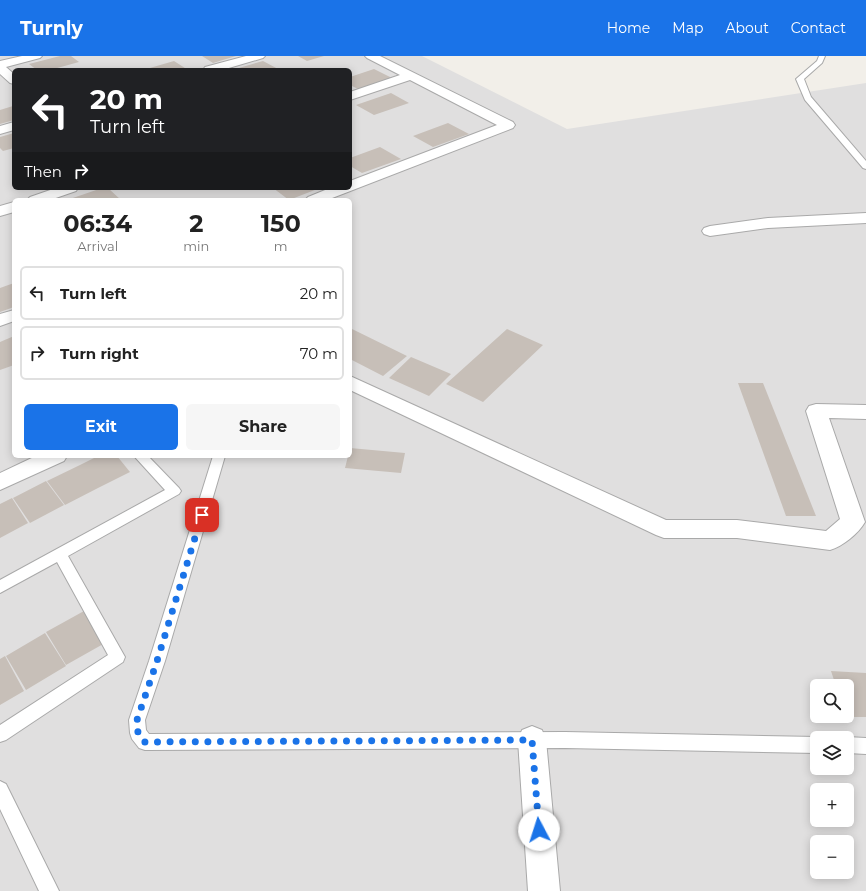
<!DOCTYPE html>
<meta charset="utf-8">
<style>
:root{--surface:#fff;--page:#f6f6f6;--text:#222;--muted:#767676;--line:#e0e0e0;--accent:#1a73e8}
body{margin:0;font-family:Montserrat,sans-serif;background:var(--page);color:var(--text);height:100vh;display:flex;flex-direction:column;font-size:15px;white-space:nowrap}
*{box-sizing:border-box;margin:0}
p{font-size:13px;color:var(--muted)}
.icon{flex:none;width:22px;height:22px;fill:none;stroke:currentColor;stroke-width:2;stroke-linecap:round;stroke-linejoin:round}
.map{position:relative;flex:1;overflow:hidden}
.details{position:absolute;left:12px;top:142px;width:340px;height:260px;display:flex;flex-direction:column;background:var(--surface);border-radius:6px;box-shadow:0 2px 10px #0003}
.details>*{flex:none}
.banner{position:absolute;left:12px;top:12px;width:340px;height:122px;border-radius:6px;box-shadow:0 2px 10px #0003;background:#202124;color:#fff;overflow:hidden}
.tools{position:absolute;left:810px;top:623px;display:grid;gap:8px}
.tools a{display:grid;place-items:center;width:44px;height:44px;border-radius:6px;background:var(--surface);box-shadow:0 2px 10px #0003;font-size:20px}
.pin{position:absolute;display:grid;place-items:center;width:34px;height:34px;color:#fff;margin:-17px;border-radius:8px;box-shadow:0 2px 6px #0006}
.me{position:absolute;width:44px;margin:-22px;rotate:355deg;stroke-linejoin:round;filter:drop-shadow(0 0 3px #0008)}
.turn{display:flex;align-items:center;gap:14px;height:84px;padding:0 12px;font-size:18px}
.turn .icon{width:52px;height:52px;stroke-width:2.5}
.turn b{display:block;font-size:28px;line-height:34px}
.then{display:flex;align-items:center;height:38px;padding:0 12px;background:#0003;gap:8px;font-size:15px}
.eta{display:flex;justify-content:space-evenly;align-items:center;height:68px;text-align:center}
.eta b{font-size:24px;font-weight:700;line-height:28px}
.primary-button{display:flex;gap:8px;margin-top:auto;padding:8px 12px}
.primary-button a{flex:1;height:46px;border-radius:6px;background:var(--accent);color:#fff;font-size:16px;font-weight:700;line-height:46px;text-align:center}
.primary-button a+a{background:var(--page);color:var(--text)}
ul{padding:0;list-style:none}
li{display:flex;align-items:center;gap:12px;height:54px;margin:0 8px 6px;padding:0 4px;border:2px solid var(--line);border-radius:6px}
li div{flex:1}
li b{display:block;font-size:15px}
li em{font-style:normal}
header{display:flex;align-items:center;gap:24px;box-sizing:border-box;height:56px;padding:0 20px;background:var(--accent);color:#fff}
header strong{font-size:19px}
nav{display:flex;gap:22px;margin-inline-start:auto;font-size:14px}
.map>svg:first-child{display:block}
.residential{fill:#e0dfdf;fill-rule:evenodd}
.building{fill:#c7bfb8}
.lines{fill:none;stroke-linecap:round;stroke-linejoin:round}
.service-casing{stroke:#a9a9a9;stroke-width:2}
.minor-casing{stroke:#a9a9a9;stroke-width:2}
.service{fill:#fff;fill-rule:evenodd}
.minor{fill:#fff;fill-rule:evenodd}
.route{stroke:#1a73e8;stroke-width:7;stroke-dasharray:0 12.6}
</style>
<header>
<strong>Turnly</strong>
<nav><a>Home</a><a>Map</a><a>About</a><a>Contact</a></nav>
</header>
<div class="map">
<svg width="866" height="835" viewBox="0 0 866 835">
<rect width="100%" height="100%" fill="#f2efe9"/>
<path class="residential" d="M0,0H422L567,73L866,27V835H0ZM14,14H350V132H14ZM14,144H350V400H14ZM817,630H847V660H817ZM817,682H847V712H817ZM817,734H847V764H817ZM817,786H847V816H817Z"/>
<path class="building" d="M60,0H71L79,6L50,14H37L29,8Z
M202,0H236L213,7Z
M298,0H324L307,5Z
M174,5L188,14H143Z
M263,5L278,13L232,14Z
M374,13L392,22L358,33L350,29V21Z
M391,37L409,47L374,59L356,49Z
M13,50L14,64L0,68V54Z
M448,67L469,78L433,91L413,80Z
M14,77V92L3,95L0,92V81Z
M380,91L401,103L362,117L350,110V102Z
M102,132H108L121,144H67Z
M273,132H320L289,144Z
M14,227V251L0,256V232Z
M350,272L407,300L383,320L350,303Z
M507,273L543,289L483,346L446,328Z
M14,280V309L0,314V286Z
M411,301L451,318L429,340L389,322Z
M738,327H763L816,460H786Z
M350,392L405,397L401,417L345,412L348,400H350Z
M98,400H117L130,416L98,432L80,409Z
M80,409L98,432L65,449L47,425Z
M46,425L64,449L30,467L13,442Z
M12,442L28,467L0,482V448Z
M84,555L105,587L66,609L46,576Z
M45,577L66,610L26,634L6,600Z
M5,600L24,635L0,649V603Z
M831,615L866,617V661H847V630H836Z"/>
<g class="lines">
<defs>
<path id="service" d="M819,0H825L822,7L804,23L811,41L866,105V113L863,112L805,44L796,23L817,5Z
M134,400H148L179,432L181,435L179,438L68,500L125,601L123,606L6,684L0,686V669L108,599L57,506L0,537V524L165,434Z
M213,400H225L165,605L145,664L146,674L149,678L565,676L817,681L820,682H817V697L565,692L145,694L139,692L132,683L130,677L129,664L149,605Z
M847,681L866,682V698L847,697V682H844Z
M0,725L6,728L59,835H39L0,753Z"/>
<path id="minor" d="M22,0H42L40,2L6,11L14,18V28L10,27L0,18V5Z
M246,0H265L263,2L222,14H203L205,11Z
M365,0H380L513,66L515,69L513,72L327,144H305L308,141L330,132H350V125L497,69L410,24L350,44V36L400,19L367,2Z
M14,66V74L0,78V70Z
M56,132H78L76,135L50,144H27L30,141Z
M14,146V156L0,160V150Z
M866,157V167L768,172L710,180L704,178L702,175L704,172L710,170L768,162Z
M14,254V265L0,270V258Z
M350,320L666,464H737L826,475L840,463L806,355L809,350L816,348L866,349V363L829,362L865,466C858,478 843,490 830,494L737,482H664L656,479L350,334Z
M36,400H67L64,405L0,434V417Z
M532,670L542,674L546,684L560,835H528L518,684L522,674Z"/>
</defs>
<use href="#service" class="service-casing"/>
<use href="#minor" class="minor-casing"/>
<use href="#service" class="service"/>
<use href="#minor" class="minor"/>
</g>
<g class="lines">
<path class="route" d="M202,459L157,605L137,664L138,677L145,686L532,684L539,774"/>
</g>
</svg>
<div class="tools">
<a><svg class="icon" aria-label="search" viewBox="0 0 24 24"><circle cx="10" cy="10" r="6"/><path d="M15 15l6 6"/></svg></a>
<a><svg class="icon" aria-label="layers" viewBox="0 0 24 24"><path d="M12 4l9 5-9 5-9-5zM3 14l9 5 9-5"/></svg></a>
<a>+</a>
<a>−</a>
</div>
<div class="pin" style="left:202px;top:459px;background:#d93025"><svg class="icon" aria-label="arrive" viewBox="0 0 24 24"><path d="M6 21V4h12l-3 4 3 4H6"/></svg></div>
<svg class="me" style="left:539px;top:774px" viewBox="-20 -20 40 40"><circle r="19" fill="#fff"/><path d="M0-13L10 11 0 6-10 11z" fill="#1a73e8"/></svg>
<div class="banner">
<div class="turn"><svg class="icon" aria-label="left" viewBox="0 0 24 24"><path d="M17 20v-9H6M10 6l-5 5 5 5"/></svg><div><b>20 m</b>Turn left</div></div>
<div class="then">Then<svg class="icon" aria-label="right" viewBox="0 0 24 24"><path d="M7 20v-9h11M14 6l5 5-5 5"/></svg></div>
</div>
<section class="details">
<div class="eta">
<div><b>06:34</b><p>Arrival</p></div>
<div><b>2</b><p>min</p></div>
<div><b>150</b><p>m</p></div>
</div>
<ul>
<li><svg class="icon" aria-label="left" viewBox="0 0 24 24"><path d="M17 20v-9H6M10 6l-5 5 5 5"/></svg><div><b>Turn left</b></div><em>20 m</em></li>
<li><svg class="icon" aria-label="right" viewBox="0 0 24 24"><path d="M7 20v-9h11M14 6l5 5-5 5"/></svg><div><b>Turn right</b></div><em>70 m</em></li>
</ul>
<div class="primary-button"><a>Exit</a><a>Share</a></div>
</section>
</div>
